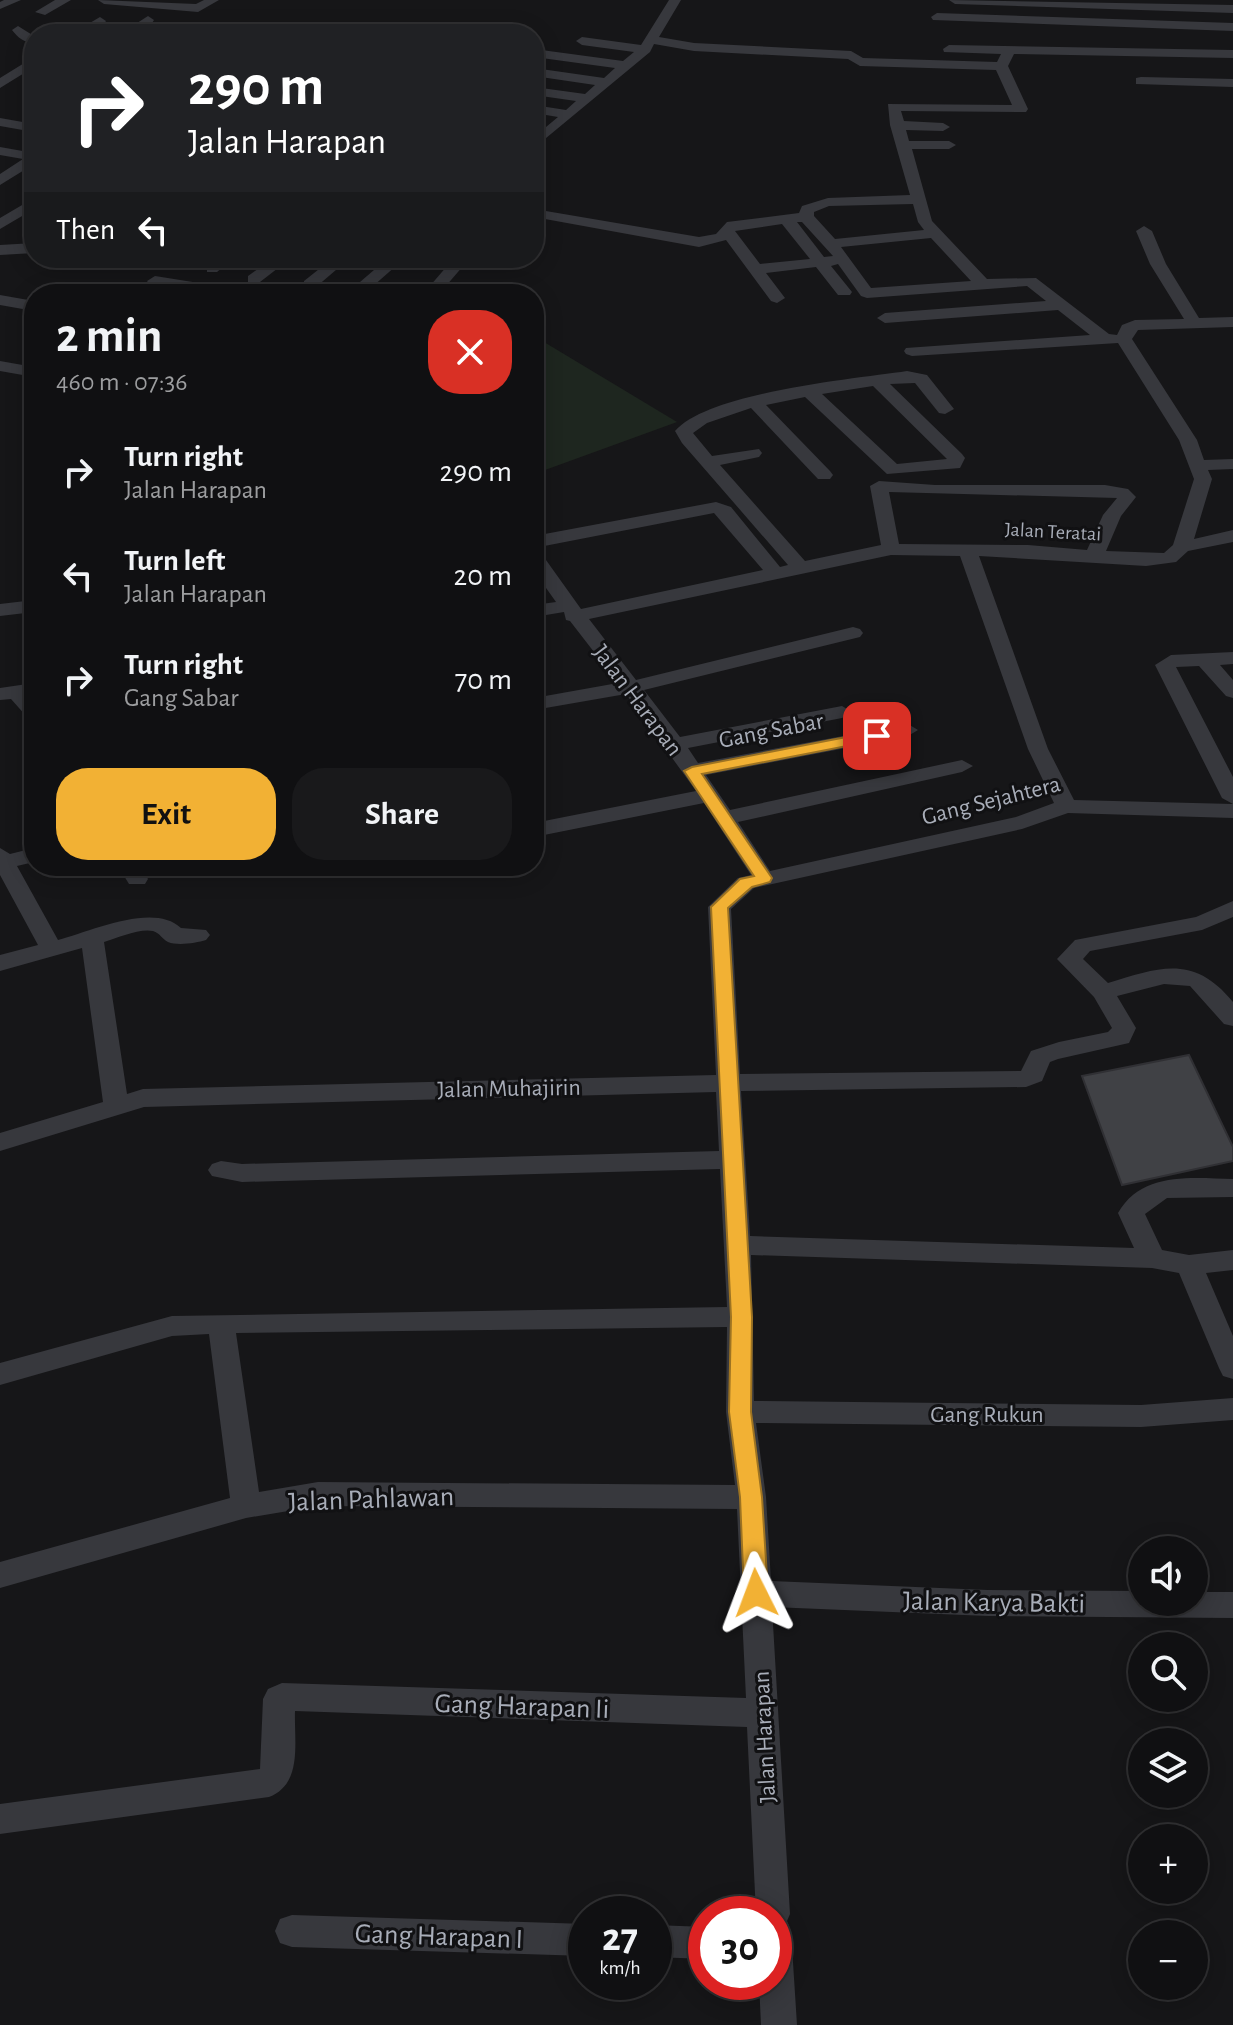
<!DOCTYPE html>
<meta charset="utf-8">
<style>
:root{--surface:#101012;--page:#19191b;--text:#f1f3f6;--muted:#9c9d9f;--line:#303032;--accent:#f2b134}
body{margin:0;font-family:"Alegreya Sans",sans-serif;background:var(--page);color:var(--text);height:100vh;display:flex;flex-direction:column;font-size:30px;white-space:nowrap}
*{box-sizing:border-box;margin:0}
p{font-size:26px;color:var(--muted)}
.icon{flex:none;width:44px;height:44px;fill:none;stroke:currentColor;stroke-width:2;stroke-linecap:round;stroke-linejoin:round}
.map{position:relative;flex:1;overflow:hidden}
.drawer{position:absolute;left:24px;top:284px;width:520px;height:592px;display:flex;flex-direction:column;background:var(--surface);border-radius:32px;box-shadow:0 4px 20px #0003,0 0 0 2px var(--line)}
.drawer>*{flex:none}
.banner{position:absolute;left:24px;top:24px;width:520px;height:244px;border-radius:32px;box-shadow:0 4px 20px #0003,0 0 0 2px var(--line);background:#202124;color:#fff;overflow:hidden}
.tools{position:absolute;left:1128px;top:1536px;display:grid;gap:16px}
.tools a{display:grid;place-items:center;width:80px;height:80px;border-radius:50%;background:var(--surface);box-shadow:0 4px 20px #0003,0 0 0 2px var(--line);font-size:40px}
.speed{position:absolute;left:568px;top:1896px;display:flex;gap:16px;font-size:40px;font-weight:700;text-align:center}
.speed>*{display:grid;place-content:center;width:104px;height:104px;border-radius:50%;background:var(--surface);box-shadow:0 4px 20px #0003,0 0 0 2px var(--line);line-height:1}
.speed small{font-size:20px;font-weight:400}
.speed .limit{border:12px solid #d22;background:#fff;color:#111}
.pin{position:absolute;display:grid;place-items:center;width:68px;height:68px;color:#fff;margin:-34px;border-radius:16px;box-shadow:0 4px 12px #0006}
.me{position:absolute;width:88px;margin:-44px;rotate:357deg;stroke-linejoin:round;filter:drop-shadow(0 0 6px #0008)}
.turn{display:flex;align-items:center;gap:28px;height:168px;padding:0 32px;font-size:36px}
.turn .icon{width:104px;height:104px;stroke-width:2.5}
.turn b{display:block;font-size:56px;line-height:68px}
.then{display:flex;align-items:center;height:76px;padding:0 32px;background:#0003;gap:16px;font-size:30px}
.round{display:grid;place-items:center;flex:none;width:84px;height:84px;border-radius:32px;background:var(--page)}
.headline{display:flex;align-items:center;justify-content:space-between;height:136px;padding:0 32px}
h1{font-size:48px;font-weight:700;line-height:60px}
.action{display:flex;gap:16px;margin-top:auto;padding:16px 32px}
.action a{flex:1;height:92px;border-radius:32px;background:var(--accent);color:#111;font-size:32px;font-weight:700;line-height:92px;text-align:center}
.action a+a{background:var(--page);color:var(--text)}
ul{padding:0;list-style:none}
li{display:flex;align-items:center;gap:24px;height:104px;padding:0 32px}
li div{flex:1}
li b{display:block;font-size:30px}
li em{font-style:normal}
.map>svg:first-child{display:block}
.green{fill:#1e261f}
.building{fill:#404145;stroke:#303034;stroke-width:2}
.lines{fill:none;stroke-linecap:round;stroke-linejoin:round}
.minor{fill:#37383d;fill-rule:evenodd}
.route{fill:#f2b134;stroke:#9d7322;stroke-width:2}
.labels{text-anchor:middle;stroke-width:6;stroke-linejoin:round;paint-order:stroke}
.far-street-label{font-size:20px;fill:#a8adb8;stroke:#111113}
.street-label{font-size:24px;fill:#a8adb8;stroke:#111113}
.near-street-label{font-size:28px;fill:#a8adb8;stroke:#111113}
</style>
<div class="map">
<svg width="1233" height="2025" viewBox="0 0 1233 2025">
<rect width="100%" height="100%" fill="#161618"/>
<path class="green" d="M534,336L677,422L534,474Z"/>
<path class="building" d="M1189,1055L1233,1147V1161L1122,1185L1082,1076Z"/>
<g class="lines">
<path class="minor" d="M4,0H21L0,9V2Z
M55,0H71L45,15L35,12Z
M98,0L196,4L204,0H219L198,12L104,4Z
M669,0H681L659,37L694,43L851,51L863,58L997,62L1001,54L944,52L943,49L949,45L1233,50V58L1014,54L1008,66L1028,109L1026,112L901,111L904,121L943,123L950,127L943,131L906,130L909,141H949L956,145L949,149H912L932,221L987,279L1036,278L1109,334L1117,335L1122,325L1135,320L1184,319L1150,264L1136,231L1144,226L1152,231L1166,264L1199,318L1233,317V327L1138,330L1132,339L1197,440L1204,460L1233,459V469L1208,470L1212,479L1194,539L1233,530V542L1188,551L1176,562L1146,566L979,556L1048,749L1074,800L1233,804V818L1068,813L1022,829L754,888L731,909L740,1074L1021,1071L1031,1051L1059,1042L1108,1032L1112,1028L1094,997L1057,959L1075,940L1196,917L1233,901V917L1202,930L1090,951L1083,959L1108,983C1160,967 1194,954 1233,1002V1026L1224,1024L1190,986L1164,984L1117,996L1136,1028L1129,1043L1058,1059L1050,1062L1042,1081L1026,1087L741,1091L750,1236L1134,1248L1118,1213C1142,1171 1192,1178 1233,1179V1197L1167,1198L1145,1214L1162,1250L1189,1255L1233,1250V1270L1206,1273L1233,1336V1379L1223,1376L1219,1368L1179,1273L1152,1268L751,1255L754,1401L1141,1405L1233,1398V1420L1141,1427L756,1423L766,1497L771,1581L988,1590L1142,1591V1602H1194V1592H1233V1618L988,1616L772,1607L790,1914L787,1921L791,1931L797,2025H761L759,1982H774V1914H756L747,1727L295,1711C294,1742 303,1784 269,1797L0,1834V1804L260,1769L263,1699L268,1689L282,1683L746,1698L737,1509L318,1506L246,1518L0,1588V1562L230,1498L209,1334L172,1336L0,1385V1363L172,1316L727,1307L720,1169L242,1182L212,1176L208,1170L212,1164L221,1161L242,1164L719,1151L716,1092L144,1107L0,1151V1133L103,1102L82,948L0,971V955L38,945L0,875V848L10,854L34,848V862L17,866L58,940C91,931 154,902 181,928L206,930L210,935L206,940C196,943 178,946 168,942C162,939 160,933 153,931C140,928 117,938 104,942L127,1094L143,1089L716,1075L708,907L738,878L751,875L704,803L534,837V823L696,791L626,694L534,710V698L618,683L570,621L566,620L564,612L534,617V605L556,602L534,571V551L541,553L581,609L763,570L714,513L534,548V536L716,502L731,507L780,567L788,565L682,443L675,431C709,392 854,379 907,371L927,375L954,409L945,414L939,413L915,383L890,384L962,454L965,458L960,468L887,474L805,397L766,405L830,471L833,475L830,479H818L751,408L707,423L693,433L712,456L759,449L762,453L759,457L720,465L805,561L881,545L870,486L879,481L935,485H1105L1128,489L1136,497L1121,516L1106,551L1164,553L1173,545L1194,479L1179,440L1118,343L912,356L906,354L904,351L906,348L1090,335L1058,310L885,323L877,318L885,313L1046,301L1027,286L867,298L861,296L838,264L831,266L852,292L850,295H838L816,267L766,273L785,298L777,303L771,301L726,240L699,247L534,217V209L699,237L716,234L727,222L799,213L802,206L828,198L910,195L890,125L888,104L1012,105L996,70L860,66L848,59L694,51L654,44L650,52L534,148V137L558,117L534,113V105L566,110L576,101L534,95V87L585,94L595,85L534,76V68L604,78L615,68L534,57V49L623,61L634,52L582,45L576,41L582,37L641,45ZM913,204L918,222L924,230L835,239L814,216V212L829,206ZM797,222H802L833,256L824,257ZM782,224L810,259L760,264L735,231ZM931,238L971,281L871,288L841,247ZM873,386L947,459L897,464L822,394ZM889,492L1117,498L1103,515L1087,550L1028,545L899,544ZM891,555L960,556L1028,749L1054,803L1016,817L770,871L738,822L962,772L973,766L962,760L730,810L706,775L908,736L918,730L908,724L698,763L688,748L842,718L852,712L842,706L680,737L644,690L860,637L863,633L860,629L853,627L636,680L589,619ZM727,1327L726,1412L735,1485L318,1482L259,1492L236,1333Z
M949,0L1233,5V13L955,4Z
M937,13L1233,23V31L933,20L931,17Z
M148,16L154,20L152,23L135,34H120Z
M100,17L106,21L104,24L86,34H71Z
M229,22L235,26L226,34H212Z
M317,23L327,26L319,34H305Z
M18,26L34,36V44C24,42 18,38 12,30Z
M370,26L400,30L406,34H356Z
M270,29L276,34H262Z
M34,57V67L0,88V78Z
M1141,77L1233,79V87L1136,84V78Z
M0,118L34,124V132L0,126Z
M0,147L34,153V164L0,185V174L23,159L0,155Z
M34,198V209L0,229V218Z
M34,243V253L0,255V245Z
M216,258H234L217,272H207V266Z
M273,258H291L260,282H248V276Z
M333,258H350L316,287H304V281Z
M388,258H405L364,294H346Z
M454,258H470L439,294H423Z
M155,276L218,286L219,294L149,284L147,281Z
M0,295L34,301V311L0,305Z
M0,361L34,367V377L0,371Z
M34,600V612L0,616V604Z
M1233,652V664L1220,665L1233,680V698L1226,696L1199,666L1176,667L1233,777V804L1222,798L1155,665L1171,655Z
M34,683V695L30,696L34,700V719L27,717L11,699L0,700V688Z
M118,866H140L148,879L145,884H129Z
M292,1915L586,1924V1956L292,1947L280,1943L275,1931L280,1919Z
M654,1925L706,1927V1959L654,1957Z"/>
</g>
<path class="route" d="M877,731L883,732V739L702,774L772,878L770,882L752,887L728,908L752,1317L751,1412L762,1497L768,1593L764,1600L756,1603L748,1600L744,1593L740,1497L729,1412L731,1317L711,907L740,879L754,876L684,771L692,767Z"/>
<g class="labels">
<g class="far-street-label">
<text transform="translate(1053 531) rotate(3)" y="7">Jalan Teratai</text>
</g>
<g class="street-label">
<text transform="translate(638 700) rotate(53)" y="8">Jalan Harapan</text>
<text transform="translate(771 730) rotate(-11)" y="8">Gang Sabar</text>
<text transform="translate(991 800) rotate(-14)" y="8">Gang Sejahtera</text>
<text transform="translate(509 1088) rotate(-1)" y="8">Jalan Muhajirin</text>
<text x="987" y="1422">Gang Rukun</text>
<text transform="translate(764 1737) rotate(-93)" y="8">Jalan Harapan</text>
</g>
<g class="near-street-label">
<text transform="translate(371 1498) rotate(-2)" y="10">Jalan Pahlawan</text>
<text transform="translate(994 1601) rotate(1)" y="10">Jalan Karya Bakti</text>
<text transform="translate(522 1705) rotate(2)" y="10">Gang Harapan Ii</text>
<text transform="translate(439 1935) rotate(2)" y="10">Gang Harapan I</text>
</g>
</g>
</svg>
<div class="tools">
<a><svg class="icon" aria-label="sound" viewBox="0 0 24 24"><path d="M4 9h4l5-4v14l-5-4H4zM17 9q2 3 0 6"/></svg></a>
<a><svg class="icon" aria-label="search" viewBox="0 0 24 24"><circle cx="10" cy="10" r="6"/><path d="M15 15l6 6"/></svg></a>
<a><svg class="icon" aria-label="layers" viewBox="0 0 24 24"><path d="M12 4l9 5-9 5-9-5zM3 14l9 5 9-5"/></svg></a>
<a>+</a>
<a>−</a>
</div>
<div class="speed"><div>27<small>km/h</small></div><div class="limit">30</div></div>
<div class="pin" style="left:877px;top:736px;background:#d93025"><svg class="icon" aria-label="arrive" viewBox="0 0 24 24"><path d="M6 21V4h12l-3 4 3 4H6"/></svg></div>
<svg class="me" style="left:756px;top:1593px" viewBox="-20 -20 40 40"><path d="M0-17L14 15 0 8-14 15z" fill="#f2b134" stroke="#fff" stroke-width="4"/></svg>
<div class="banner">
<div class="turn"><svg class="icon" aria-label="right" viewBox="0 0 24 24"><path d="M7 20v-9h11M14 6l5 5-5 5"/></svg><div><b>290 m</b>Jalan Harapan</div></div>
<div class="then">Then<svg class="icon" aria-label="left" viewBox="0 0 24 24"><path d="M17 20v-9H6M10 6l-5 5 5 5"/></svg></div>
</div>
<section class="drawer">
<div class="headline"><div><h1>2 min</h1><p>460 m · 07:36</p></div><a class="round" style="background:#d93025;color:#fff"><svg class="icon" aria-label="close" viewBox="0 0 24 24"><path d="M6 6l12 12M18 6L6 18"/></svg></a></div>
<ul>
<li><svg class="icon" aria-label="right" viewBox="0 0 24 24"><path d="M7 20v-9h11M14 6l5 5-5 5"/></svg><div><b>Turn right</b><p>Jalan Harapan</p></div><em>290 m</em></li>
<li><svg class="icon" aria-label="left" viewBox="0 0 24 24"><path d="M17 20v-9H6M10 6l-5 5 5 5"/></svg><div><b>Turn left</b><p>Jalan Harapan</p></div><em>20 m</em></li>
<li><svg class="icon" aria-label="right" viewBox="0 0 24 24"><path d="M7 20v-9h11M14 6l5 5-5 5"/></svg><div><b>Turn right</b><p>Gang Sabar</p></div><em>70 m</em></li>
</ul>
<div class="action"><a>Exit</a><a>Share</a></div>
</section>
</div>
